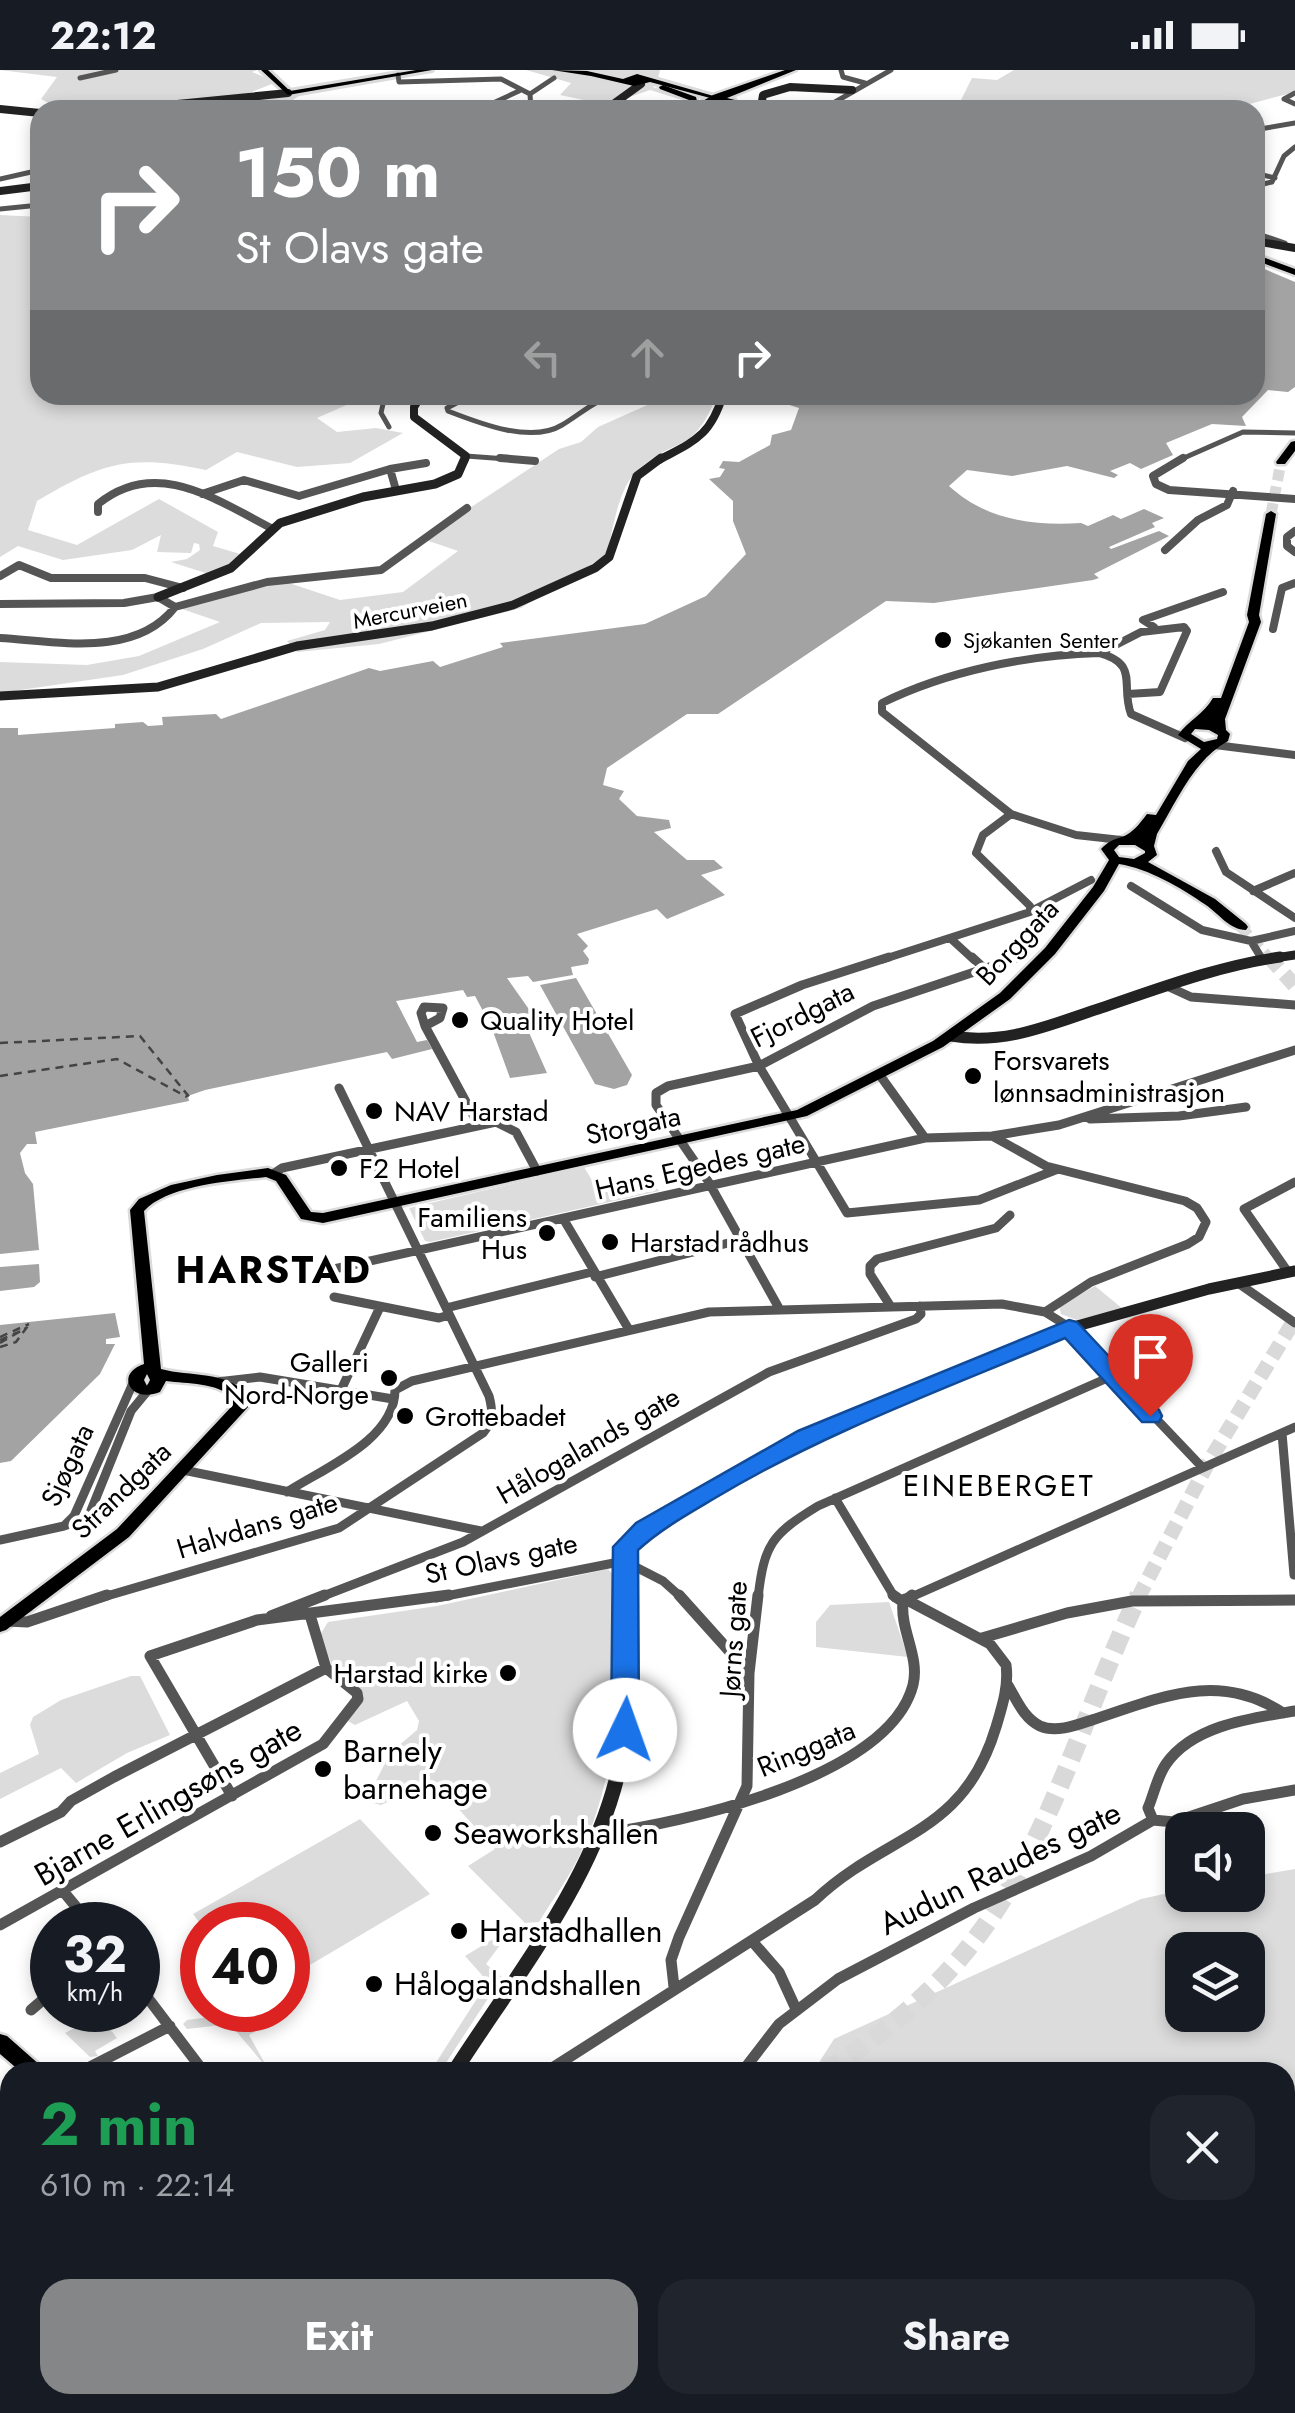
<!DOCTYPE html>
<meta charset="utf-8">
<style>
:root{--surface:#171b24;--page:#20242c;--text:#f1f3f6;--muted:#9ea1a6;--accent:#858687}
body{margin:0;font-family:Jost,sans-serif;background:var(--page);color:var(--text);height:100vh;display:flex;flex-direction:column;font-size:38px;white-space:nowrap}
*{box-sizing:border-box;margin:0}
p{font-size:32px;color:var(--muted)}
.icon{flex:none;width:55px;height:55px;fill:none;stroke:currentColor;stroke-width:2;stroke-linecap:round;stroke-linejoin:round}
.map{position:relative;flex:1;overflow:hidden}
.panel{position:absolute;left:0px;top:1992px;width:1295px;height:352px;display:flex;flex-direction:column;background:var(--surface);border-radius:30px 30px 0 0;box-shadow:0 5px 15px #0003}
.panel>*{flex:none}
.banner{position:absolute;left:30px;top:30px;width:1235px;height:305px;border-radius:30px;box-shadow:0 5px 15px #0003;background:#858687;color:#fff;overflow:hidden}
.tools{position:absolute;left:1165px;top:1742px;display:grid;gap:20px}
.tools a{display:grid;place-items:center;width:100px;height:100px;border-radius:20px;background:var(--surface);box-shadow:0 5px 15px #0003;font-size:50px}
.speed{position:absolute;left:30px;top:1832px;display:flex;gap:20px;font-size:50px;font-weight:700;text-align:center}
.speed>*{display:grid;place-content:center;width:130px;height:130px;border-radius:50%;background:var(--surface);box-shadow:0 5px 15px #0003;line-height:1}
.speed small{font-size:25px;font-weight:400}
.speed .limit{border:15px solid #d22;background:#fff;color:#111}
.pin{position:absolute;display:grid;place-items:center;width:85px;height:85px;color:#fff;margin:-102px -42px;border-radius:50% 50% 50% 0;rotate:-45deg;box-shadow:0 0 10px #0007}
.pin .icon{rotate:45deg}
.me{position:absolute;width:110px;margin:-55px;rotate:3deg;stroke-linejoin:round;filter:drop-shadow(0 0 8px #0008)}
.turn{display:flex;align-items:center;gap:35px;height:210px;padding:0 40px;font-size:45px}
.turn .icon{width:130px;height:130px;stroke-width:2.5}
.turn b{display:block;font-size:70px;line-height:85px}
.lanes{display:flex;align-items:center;height:95px;padding:0 40px;background:#0003;justify-content:center;gap:50px;direction:ltr}
.lanes .off{opacity:.35}
.round{display:grid;place-items:center;flex:none;width:105px;height:105px;border-radius:30px;background:var(--page)}
.head{display:flex;align-items:center;justify-content:space-between;height:170px;padding:0 40px}
h1{font-size:60px;font-weight:700;line-height:75px;color:#1e9e55}
.primary-button{display:flex;gap:20px;margin-top:auto;padding:20px 40px}
.primary-button a{flex:1;height:115px;border-radius:30px;background:var(--accent);color:#fff;font-size:40px;font-weight:700;line-height:115px;text-align:center}
.primary-button a+a{background:var(--page);color:var(--text)}
.status{display:flex;justify-content:space-between;align-items:center;height:70px;padding:0 50px;background:var(--surface);direction:ltr}
.status svg{height:28px;fill:currentColor}
.map>svg:first-child{display:block}
.green{fill:#dcdcdc;fill-rule:evenodd}
.water{fill:#a3a3a3}
.lines{fill:none;stroke-linecap:round;stroke-linejoin:round}
.ferry{stroke:#444;stroke-width:2.5;stroke-dasharray:8 6;stroke-linecap:butt}
.highway-tunnel-far2{stroke:#d9d9d9;stroke-width:11;stroke-dasharray:11 6;stroke-linecap:butt}
.highway-tunnel-far1{stroke:#d9d9d9;stroke-width:15;stroke-dasharray:15 8;stroke-linecap:butt}
.highway-tunnel{stroke:#d9d9d9;stroke-width:19;stroke-dasharray:19 10;stroke-linecap:butt}
.primary-casing{stroke:#dbdbdb;stroke-width:6}
.highway-casing{stroke:#dbdbdb;stroke-width:5}
.street-far3{stroke:#555;stroke-width:5}
.street-far2{stroke:#555;stroke-width:8}
.street-far1{stroke:#555;stroke-width:9}
.street{stroke:#555;stroke-width:11}
.secondary-far3{stroke:#222;stroke-width:8}
.secondary-far2{stroke:#222;stroke-width:9}
.secondary-far1{stroke:#222;stroke-width:11}
.secondary{stroke:#222;stroke-width:15}
.primary{fill:#000;fill-rule:evenodd}
.highway{fill:#000;fill-rule:evenodd}
.route{fill:#1a73e8;stroke:#114b97;stroke-width:2.5}
.poi-dot{fill:#000;stroke:#fff;stroke-width:4}
.labels{text-anchor:middle;stroke-width:8;stroke-linejoin:round;paint-order:stroke}
.far-street-label{font-size:22px;fill:#000;stroke:#fff}
.far-poi-label{font-size:22px;fill:#000;stroke:#fff;text-anchor:start}
.street-label{font-size:28px;fill:#000;stroke:#fff}
.poi-label{font-size:28px;fill:#000;stroke:#fff;text-anchor:start}
.neighbourhood-label{font-size:30px;letter-spacing:2.5px;fill:#000;stroke:#fff}
.near-poi-label{font-size:32px;fill:#000;stroke:#fff;text-anchor:start}
.near-street-label{font-size:32px;fill:#000;stroke:#fff}
.district-label{font-size:38px;font-weight:bold;letter-spacing:2.5px;fill:#000;stroke:#fff}
</style>
<div class="status"><b>22:12</b><svg viewBox="0 0 49 12"><path d="M0 12V9h3v3zM5 12V6h3v6zM10 12V3h3v9zM15 12V0h3v12zM26 1h20v11H26zM47 4h2v5h-2z"/></svg></div>
<div class="map">
<svg width="1295" height="2343" viewBox="0 0 1295 2343">
<rect width="100%" height="100%" fill="#fff"/>
<path class="green" d="M0,0H257L252,2L277,12L234,29H270L304,22L279,40L139,35L61,40L41,29L57,7Z
M526,0H660L658,8L676,14L657,10L653,17L683,27L679,29L650,20L607,35L560,25L571,13Z
M1014,0H1295V22L1238,37L1248,40H956L972,8L997,10Z
M0,145L40,147V325H369L317,348L337,362L376,358L403,363L350,393L297,397L237,382L206,400C130,384 103,392 37,431L28,460L77,475L159,429L218,462L213,476L247,486L215,506L171,492L187,489L200,480L199,474L194,473L191,483L157,482L161,465L132,480L63,490L18,476L0,487Z
M670,325H717C693,385 679,365 640,398C617,417 614,459 606,485L521,538L379,574L297,582L287,571L325,560L330,552L261,553L203,579L123,605L0,623V592L87,595L139,586L220,552L179,538L280,510L340,530L403,522L458,481L423,469L559,379L581,372L598,357Z
M584,1097L595,1115L618,1110L629,1120L655,1115L659,1121L430,1172L425,1171L409,1138Z
M1095,1216L1123,1239L1077,1250L1061,1244L1059,1236Z
M608,1499L616,1508C619,1603 622,1691 582,1780C571,1805 553,1829 539,1852L525,1853L468,1796L495,1779L434,1712L381,1735L366,1731L390,1683L417,1660L419,1651L407,1631L355,1655L348,1651L362,1628L333,1598L320,1565L328,1552L437,1536Z
M889,1532L908,1587L816,1577V1552L830,1535Z
M131,1606H140L170,1665L127,1683L76,1713L61,1698L0,1729V1703L39,1684L30,1655L33,1647L61,1630Z
M360,1749L430,1824L288,1908V1855L202,1856L193,1844Z
M1295,1799V2343H1056L1044,2335H1285V2002H813L834,1969L1141,1829L1182,1820V1825H1248V1807ZM1182,1880H1248V1945H1182Z
M503,1863L506,1867L486,1894L502,1907L440,2002H430L485,1916L482,1905L465,1886Z
M262,1940H281L285,1944L249,1965L268,1999L230,1954L187,1959L183,1954L187,1950Z
M99,1945L117,1968L95,1981L98,1986L90,1987L65,1963Z"/>
<path class="water" d="M1255,195L1295,212V317L1288,322L1268,320L1242,347L1246,356L1212,354L1166,373L1173,385L1141,399L1130,393L1110,401L1118,405L1114,408L1067,396L1012,406L967,400L949,416C986,450 1033,456 1081,453L1088,456L1113,445L1121,449L1144,439L1164,448L1152,453L1155,457L1109,477L1111,479L1159,461L1169,466L1094,504L1099,508L1093,510L934,533L886,531L718,644H687L607,698L603,715L624,721L619,729L637,746L669,750L671,758L654,762L687,790H714L723,798L701,805L725,825L667,849L657,839L577,864L588,876L583,881L589,889L588,894L571,897L573,905L533,912L528,906L507,908L533,945L523,949L547,1003L510,1008L491,956L475,926L467,927L463,920L396,931L417,972L427,970L432,979L392,989L387,982L205,1020L188,1026L189,1031L35,1062L37,1074H27L20,1083L25,1103L33,1114L39,1180L0,1184V658H18V665L115,658V654L143,652L148,656L163,655L162,647L216,644L221,649L369,598L380,601L433,591L440,597L503,577L500,573L645,554L706,526L746,484L733,451V431L709,409L720,407L725,399L719,398L723,391L739,392L770,375L772,365L791,360L799,338L780,332L782,328L770,326L761,333L734,325H1255Z
M576,908L632,1005L627,1015L614,1019L595,1014L540,915Z
M39,1194L40,1212L34,1217L0,1221V1197Z
M115,1243L120,1267L106,1269V1274H115L100,1304L11,1391L0,1393V1255Z"/>
<g class="lines">
<path class="ferry" d="M0,973L140,966L190,1028
M0,1006L117,989L187,1027
M0,1267L29,1254
M0,1270L21,1261
M0,1273L26,1258
M0,1277L16,1272L30,1253"/>
<path class="highway-tunnel-far2" d="M1271,444L1281,392
M1241,857L1271,890"/>
<path class="highway-tunnel-far1" d="M1269,887L1295,916
M1138,1528L1207,1395L1295,1249"/>
<path class="highway-tunnel" d="M825,2002C879,1967 929,1927 969,1877C1051,1775 1083,1641 1139,1525"/>
<defs>
<path id="primary" d="M261,0H268L290,21L416,0H432L288,25Z
M552,0L587,1L623,9L637,4L717,27L714,29L650,12L634,16L591,6Z"/>
<path id="highway" d="M785,0H796L727,28L735,30V34L719,39L701,32L713,25Z
M663,15L696,27L699,40H691L689,30L660,19L659,17Z
M1255,184L1295,199V205L1255,190Z
M1295,371V381L1285,394H1277L1276,392L1291,372Z
M1271,441L1276,444L1259,545L1261,552L1225,649L1226,660L1230,664L1228,671C1194,690 1177,730 1157,764L1154,776L1157,785L1148,792L1215,829L1246,854L1248,857L1246,860C1230,860 1219,844 1206,835C1180,817 1149,799 1119,794L1104,821L1055,884L1010,929L943,977L807,1046L323,1153L301,1149L276,1111L266,1107C232,1111 168,1115 144,1141L161,1299C190,1307 227,1300 249,1326V1336L129,1467L6,1560L0,1562V1547L117,1459L233,1335V1328C216,1312 188,1314 166,1311L160,1322C131,1334 114,1304 144,1294L130,1140L139,1129L171,1115L217,1105L268,1098L286,1105L311,1142L323,1143L797,1040L933,971L1000,923L1045,878L1093,817L1109,790L1101,779C1109,771 1112,770 1122,767C1133,763 1140,753 1147,744L1156,745L1188,691L1201,679L1178,665C1188,651 1204,644 1213,628H1221L1249,552L1247,545L1266,444ZM1195,659L1209,660L1218,665L1217,669L1204,672L1191,664ZM1119,775H1135L1145,781V783L1134,789L1119,787L1114,780ZM147,1304L150,1310L147,1316L144,1310Z
M0,1964L7,1966L41,1996L44,2002H21L0,1984Z
M371,2335H427L431,2343H376Z"/>
</defs>
<use href="#primary" class="primary-casing"/>
<use href="#highway" class="highway-casing"/>
<path class="street-far3" d="M841,0L843,7L865,13
M398,5L399,12L501,9L530,24
M80,8L116,0
M1295,23L1284,29L1295,34
M211,40L239,30
M409,40L445,36L461,40
M478,40L519,21
M531,40L530,24L554,8
M778,40L827,36
M821,40L891,0
M1260,59L1295,53
M1255,103L1275,108
M0,109L40,100
M1255,116L1272,112L1284,86L1295,77
M0,139L40,135
M1255,163L1285,173
M385,325L381,343L389,357
M472,325L447,338L448,341C479,353 531,374 562,355C581,344 595,329 617,325
M466,386L535,391
M1177,391L1243,362L1295,363"/>
<path class="street-far2" d="M500,388L535,391
M1183,388L1153,406L1156,414L1169,420L1295,429
M390,399L426,393
M202,424L244,410L299,426L390,399L396,420
M98,442V434C156,387 215,429 271,458
M1295,461L1287,467V476L1295,482
M1165,480L1198,450L1227,435L1233,421
M0,506L19,495L51,508H145L183,518
M0,534L124,533L158,527L175,537
M175,537L267,512L381,500L467,438
M1154,557L1143,550L1223,522
M1273,559L1282,518L1295,513
M0,568C55,571 135,589 175,537
M1102,582L1141,562L1184,557L1187,561L1160,622L1128,624
M1215,675L1295,685
M1121,770L1076,765L1011,744L882,642V633C947,601 1027,585 1099,583C1140,594 1120,615 1131,644L1185,668
M1216,781L1226,802L1295,848
M1131,816L1202,860L1251,871
M1253,821L1295,803
M1033,840L1091,810
M950,868L974,890
M1262,889L1251,871L1295,861
M881,890L1030,842V836L976,783L983,765L1011,744
M1011,890L1022,886"/>
<path class="street-far1" d="M889,887L802,915L735,944L759,996L847,1143L979,1130L1058,1099
M972,887L985,899
M1167,916L1191,927L1295,935
M424,937L443,938L440,948L425,956L421,943Z
M425,956L478,1054
M879,1004L925,1068
M1090,1049L1179,1046L1246,1037
M994,1067L1046,1096L1185,1131L1197,1138L1206,1152L1199,1167L1188,1174L1091,1212L1045,1242
M273,1104L282,1098L496,1052L516,1062L537,1101
M564,1150L628,1258
M334,1199L925,1068L992,1066L1059,1055L1295,980
M1288,1202L1244,1139L1295,1112
M595,1207L740,1170
M1238,1213L1295,1253
M334,1227L439,1248L449,1245
M891,1237L870,1204V1196L877,1189L996,1158L1010,1145
M446,1238L592,1202
M780,1240L708,1111L656,1035V1023L668,1016L759,996L873,936L1019,887
M217,1312L260,1307L393,1329
M133,1313L74,1446L64,1456L88,1448L131,1341L150,1318
M341,1320L380,1237
M1282,1363L1294,1505
M183,1400L481,1461
M287,1422C324,1398 395,1370 395,1320L412,1311L709,1242L1002,1234L1045,1242L1069,1257L1202,1397
M835,1428L895,1528
M0,1470L64,1456
M100,1528L339,1458L483,1363C493,1351 493,1341 489,1326L339,1018
M318,1528L463,1472L769,1302L916,1249L921,1244L920,1236
M436,1528L624,1491L663,1511L682,1528
M758,1528C764,1474 772,1464 818,1436L1112,1306
M909,1528L1295,1357"/>
<path class="street" d="M679,1525L749,1603
M903,1532L912,1525
M271,1546L325,1525
M7,1551L27,1552L107,1525
M982,1568L1067,1543L1132,1531L1295,1530
M1007,1614C1016,1628 1023,1648 1040,1656C1056,1663 1077,1655 1092,1650C1160,1628 1218,1600 1283,1643
M232,1726L150,1586L257,1550L449,1525
M1153,1750L1148,1738C1154,1724 1157,1707 1166,1694C1193,1655 1252,1648 1295,1641
M599,1764C683,1753 889,1708 913,1615C920,1587 900,1560 903,1532L893,1525
M0,1772L61,1742L71,1731L114,1707L326,1598L310,1545
M63,1821L91,1855
M0,1855L323,1674L358,1629L357,1623L326,1598
M752,1871L779,1902L796,1939
M138,1915L204,2002
M674,1917L671,1890L679,1867L747,1716L749,1603L758,1525
M31,1940L52,1922
M90,1997L170,1956
M546,2002L815,1830C887,1762 963,1767 996,1657C1002,1637 1009,1616 1006,1595L990,1574L905,1529
M742,2002L779,1954L838,1909L974,1838L1091,1786L1153,1750L1174,1752L1243,1729L1295,1720
M0,2075L10,2076
M0,2251H10
M213,2335L214,2343"/>
<path class="secondary-far3" d="M721,36L733,40
M0,39L40,43
M116,40L288,23
M605,40L641,14
M755,40L761,37L763,25L790,17L852,20
M0,121L40,116
M1255,171L1295,178
M422,325L414,337V347L466,386L464,391
M657,391C694,371 710,367 723,325"/>
<path class="secondary-far2" d="M158,527L231,498L280,453L363,427L435,414L458,404L465,388
M0,626L158,617L297,576L432,556L513,535L595,498L609,487L637,406L661,388
M1262,890L1295,885"/>
<path class="secondary-far1" d="M951,966C1006,975 1049,955 1101,938C1160,918 1218,896 1280,887
M625,1528L624,1482L634,1467L787,1376L1052,1263L1209,1219L1295,1201"/>
<path class="secondary" d="M454,2002C518,1902 604,1798 623,1678C631,1628 626,1576 625,1525
M252,2343L257,2335
M271,2343L277,2335"/>
<use href="#primary" class="primary"/>
<use href="#highway" class="highway"/>
</g>
<path class="route" d="M1069,1250L1077,1252L1159,1340L1162,1346L1159,1352H1142L1065,1268C947,1318 825,1362 715,1428C688,1444 661,1459 638,1480L639,1660L635,1667H615L611,1660L613,1477L636,1453L798,1361Z"/>
<g class="poi-dot">
<circle cx="943" cy="570" r="10"/>
<circle cx="460" cy="950" r="10"/>
<circle cx="973" cy="1006" r="10"/>
<circle cx="374" cy="1041" r="10"/>
<circle cx="339" cy="1098" r="10"/>
<circle cx="547" cy="1163" r="10"/>
<circle cx="610" cy="1172" r="10"/>
<circle cx="389" cy="1308" r="10"/>
<circle cx="405" cy="1346" r="10"/>
<circle cx="508" cy="1603" r="10"/>
<circle cx="323" cy="1699" r="10"/>
<circle cx="433" cy="1763" r="10"/>
<circle cx="459" cy="1861" r="10"/>
<circle cx="374" cy="1914" r="10"/>
</g>
<g class="labels">
<g class="far-street-label">
<text transform="translate(410 540) rotate(-11)" y="8">Mercurveien</text>
</g>
<g class="far-poi-label">
<text x="963" y="578">Sjøkanten Senter</text>
</g>
<g class="street-label">
<text transform="translate(1017 872) rotate(-47)" y="10">Borggata</text>
<text transform="translate(802 944) rotate(-27)" y="10">Fjordgata</text>
<text transform="translate(633 1055) rotate(-12)" y="10">Storgata</text>
<text transform="translate(700 1096) rotate(-13)" y="10">Hans Egedes gate</text>
<text transform="translate(588 1375) rotate(-30)" y="10">Hålogalands gate</text>
<text transform="translate(67 1395) rotate(-65)" y="10">Sjøgata</text>
<text transform="translate(121 1420) rotate(-44)" y="10">Strandgata</text>
<text transform="translate(257 1455) rotate(-17)" y="10">Halvdans gate</text>
<text transform="translate(501 1488) rotate(-12)" y="10">St Olavs gate</text>
<text transform="translate(733 1569) rotate(-86)" y="10">Jørns gate</text>
<text transform="translate(806 1678) rotate(-23)" y="10">Ringgata</text>
</g>
<g class="poi-label">
<text x="480" y="960">Quality Hotel</text>
<text x="993" y="1000">Forsvarets<tspan x="993" dy="32">lønnsadministrasjon</tspan></text>
<text x="394" y="1051">NAV Harstad</text>
<text x="359" y="1108">F2 Hotel</text>
<text x="527" y="1157" text-anchor="end">Familiens<tspan x="527" dy="32">Hus</tspan></text>
<text x="630" y="1182">Harstad rådhus</text>
<text x="369" y="1302" text-anchor="end">Galleri<tspan x="369" dy="32">Nord-Norge</tspan></text>
<text x="425" y="1356">Grottebadet</text>
<text x="488" y="1613" text-anchor="end">Harstad kirke</text>
</g>
<g class="neighbourhood-label">
<text x="999" y="1426">EINEBERGET</text>
</g>
<g class="near-poi-label">
<text x="343" y="1692">Barnely<tspan x="343" dy="37">barnehage</tspan></text>
<text x="453" y="1774">Seaworkshallen</text>
<text x="479" y="1872">Harstadhallen</text>
<text x="394" y="1925">Hålogalandshallen</text>
</g>
<g class="near-street-label">
<text transform="translate(168 1732) rotate(-30)" y="11">Bjarne Erlingsøns gate</text>
<text transform="translate(1000 1798) rotate(-26)" y="11">Audun Raudes gate</text>
</g>
<g class="district-label">
<text x="274" y="1213">HARSTAD</text>
</g>
</g>
</svg>
<div class="tools">
<a><svg class="icon" aria-label="sound" viewBox="0 0 24 24"><path d="M4 9h4l5-4v14l-5-4H4zM17 9q2 3 0 6"/></svg></a>
<a><svg class="icon" aria-label="layers" viewBox="0 0 24 24"><path d="M12 4l9 5-9 5-9-5zM3 14l9 5 9-5"/></svg></a>
</div>
<div class="speed"><div>32<small>km/h</small></div><div class="limit">40</div></div>
<div class="pin" style="left:1150px;top:1346px;background:#d93025"><svg class="icon" aria-label="arrive" viewBox="0 0 24 24"><path d="M6 21V4h12l-3 4 3 4H6"/></svg></div>
<svg class="me" style="left:625px;top:1660px" viewBox="-20 -20 40 40"><circle r="19" fill="#fff"/><path d="M0-13L10 11 0 6-10 11z" fill="#1a73e8"/></svg>
<div class="banner">
<div class="turn"><svg class="icon" aria-label="right" viewBox="0 0 24 24"><path d="M7 20v-9h11M14 6l5 5-5 5"/></svg><div><b>150 m</b>St Olavs gate</div></div>
<div class="lanes"><svg class="icon off" aria-label="left" viewBox="0 0 24 24"><path d="M17 20v-9H6M10 6l-5 5 5 5"/></svg><svg class="icon off" aria-label="ahead" viewBox="0 0 24 24"><path d="M12 20V5M6 11l6-6 6 6"/></svg><svg class="icon" aria-label="right" viewBox="0 0 24 24"><path d="M7 20v-9h11M14 6l5 5-5 5"/></svg></div>
</div>
<section class="panel">
<div class="head"><div><h1>2 min</h1><p>610 m · 22:14</p></div><a class="round"><svg class="icon" aria-label="close" viewBox="0 0 24 24"><path d="M6 6l12 12M18 6L6 18"/></svg></a></div>
<div class="primary-button"><a>Exit</a><a>Share</a></div>
</section>
</div>
